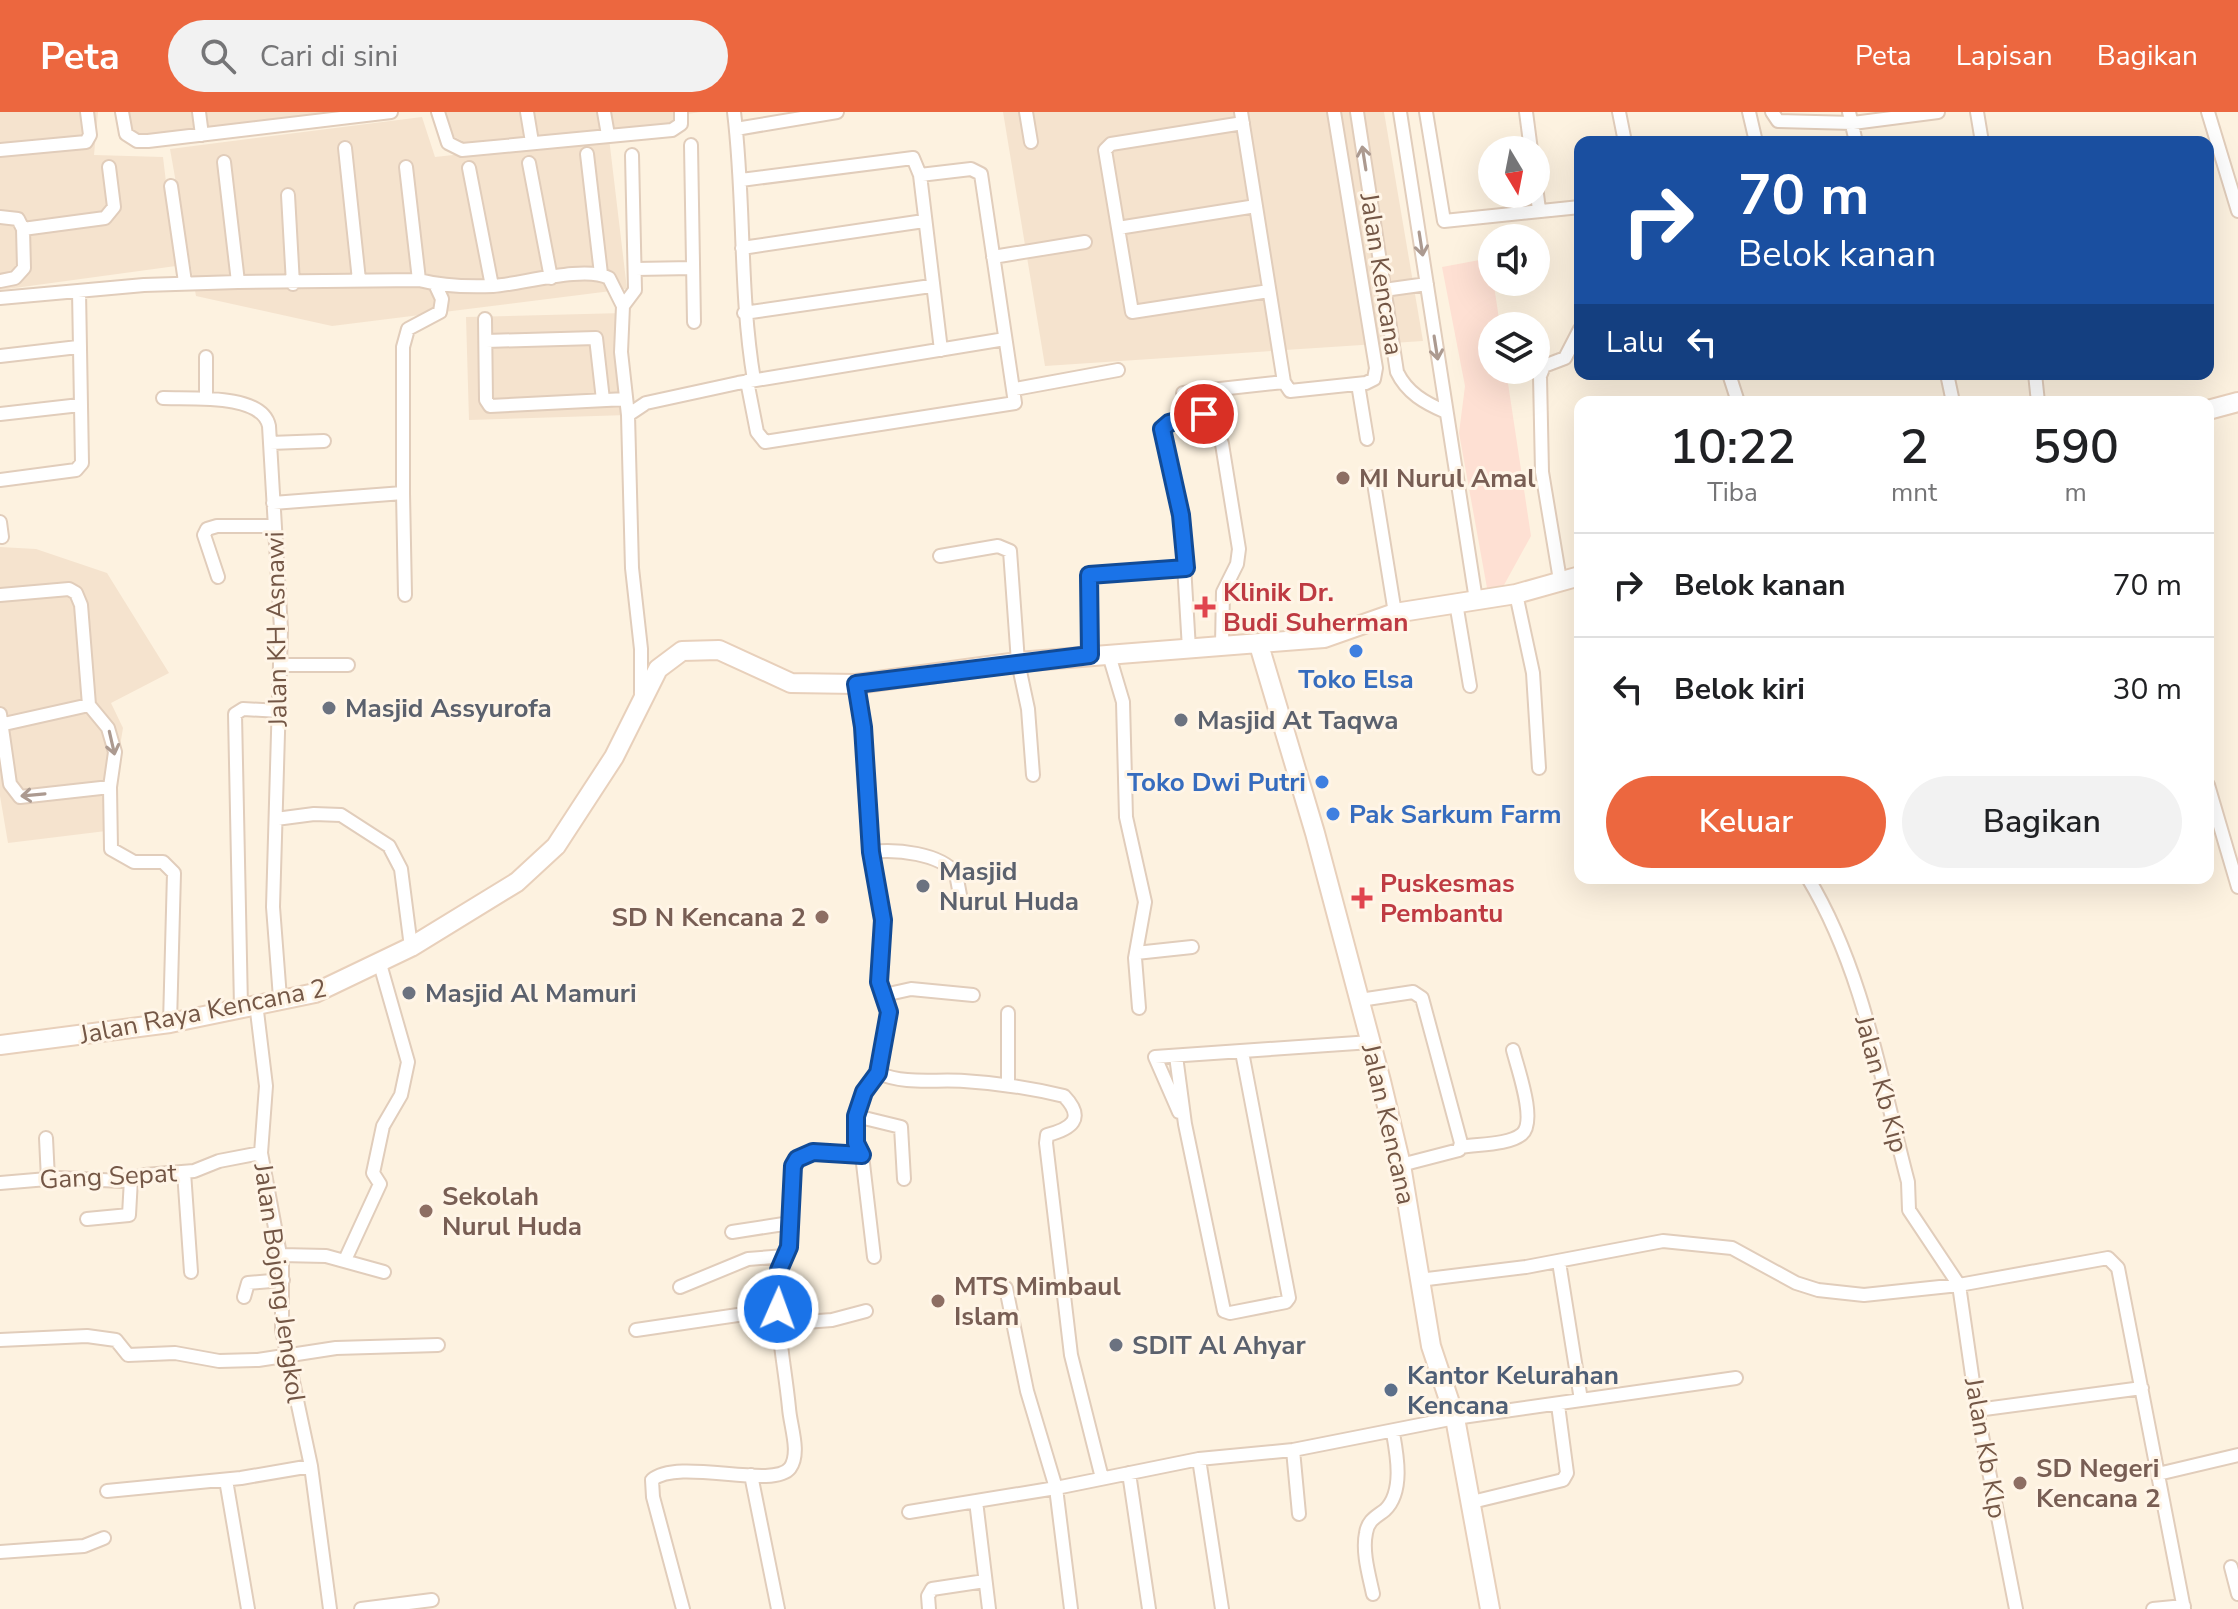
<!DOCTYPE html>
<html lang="id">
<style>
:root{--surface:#fff;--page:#f2f2f2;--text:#202124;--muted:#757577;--line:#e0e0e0;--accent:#ec673f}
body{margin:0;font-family:"Nunito Sans",sans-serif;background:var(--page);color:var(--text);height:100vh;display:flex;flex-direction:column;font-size:30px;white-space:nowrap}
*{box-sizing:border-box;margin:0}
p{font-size:26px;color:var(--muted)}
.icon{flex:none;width:44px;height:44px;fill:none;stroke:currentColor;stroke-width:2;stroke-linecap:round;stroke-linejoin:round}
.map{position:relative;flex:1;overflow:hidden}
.sheet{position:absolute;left:1574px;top:284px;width:640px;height:488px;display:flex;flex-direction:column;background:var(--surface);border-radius:16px;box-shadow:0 8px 32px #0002}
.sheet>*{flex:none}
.top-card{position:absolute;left:1574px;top:24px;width:640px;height:244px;border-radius:16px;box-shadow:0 8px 32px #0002;background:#1a4fa0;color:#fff;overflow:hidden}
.needle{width:52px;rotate:170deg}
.buttons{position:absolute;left:1478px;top:24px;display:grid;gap:16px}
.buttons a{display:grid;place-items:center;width:72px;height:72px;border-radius:50%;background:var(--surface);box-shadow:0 8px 32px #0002;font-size:40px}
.pin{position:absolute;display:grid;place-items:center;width:68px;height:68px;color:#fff;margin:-34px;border:4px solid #fff;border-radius:50%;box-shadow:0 2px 8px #0007}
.me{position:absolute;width:88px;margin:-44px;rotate:2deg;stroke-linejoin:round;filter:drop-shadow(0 0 6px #0008)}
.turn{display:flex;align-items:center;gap:28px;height:168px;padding:0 32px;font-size:36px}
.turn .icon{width:104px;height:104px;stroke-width:2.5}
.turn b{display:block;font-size:56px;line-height:68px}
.then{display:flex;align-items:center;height:76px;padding:0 32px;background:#0003;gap:16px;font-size:30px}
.eta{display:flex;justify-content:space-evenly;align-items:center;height:136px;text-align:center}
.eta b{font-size:48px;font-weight:600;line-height:56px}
.button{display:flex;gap:16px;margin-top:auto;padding:16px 32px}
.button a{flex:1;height:92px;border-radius:48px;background:var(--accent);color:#fff;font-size:32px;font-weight:600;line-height:92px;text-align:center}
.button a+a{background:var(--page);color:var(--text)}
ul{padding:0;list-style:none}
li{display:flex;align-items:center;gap:24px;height:104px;padding:0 32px;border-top:2px solid var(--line)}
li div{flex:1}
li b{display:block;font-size:30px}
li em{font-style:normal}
header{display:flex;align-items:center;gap:48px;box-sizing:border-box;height:112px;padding:0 40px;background:var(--accent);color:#fff}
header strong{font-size:38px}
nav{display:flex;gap:44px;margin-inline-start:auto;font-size:28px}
.search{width:560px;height:72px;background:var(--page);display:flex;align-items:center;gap:20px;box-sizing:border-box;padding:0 28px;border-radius:44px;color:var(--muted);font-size:30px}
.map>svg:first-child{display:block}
.residential{fill:#f5e3ce}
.commercial{fill:#fee0d3}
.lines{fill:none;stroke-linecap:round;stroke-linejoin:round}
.street-casing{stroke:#e1cdbb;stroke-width:16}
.secondary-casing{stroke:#e8d0bb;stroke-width:22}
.street{stroke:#fff;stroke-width:12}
.secondary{stroke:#fff;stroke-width:18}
.oneway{stroke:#ac9a90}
.route-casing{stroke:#114b97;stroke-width:20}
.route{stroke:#1a73e8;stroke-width:14}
.education-dot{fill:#8d6e63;stroke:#fff5e7;stroke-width:3}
.health-dot{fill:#e0444e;stroke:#fff5e7;stroke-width:3}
.shop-dot{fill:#3f7fe0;stroke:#fff5e7;stroke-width:3}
.worship-dot{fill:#6b7280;stroke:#fff5e7;stroke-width:3}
.service-dot{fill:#5c6f8a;stroke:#fff5e7;stroke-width:3}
.labels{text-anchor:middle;stroke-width:6;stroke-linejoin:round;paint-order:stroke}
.street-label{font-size:26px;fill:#745746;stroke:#fff5e7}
.education-label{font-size:26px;font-weight:bold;fill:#785e54;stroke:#fff5e7;text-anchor:start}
.health-label{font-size:26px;font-weight:bold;fill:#be3a42;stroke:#fff5e7;text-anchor:start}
.shop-label{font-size:26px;font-weight:bold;fill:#366cbe;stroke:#fff5e7}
.worship-label{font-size:26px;font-weight:bold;fill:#5b616d;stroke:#fff5e7;text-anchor:start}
.service-label{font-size:26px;font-weight:bold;fill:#4e5e75;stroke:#fff5e7;text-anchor:start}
</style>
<header>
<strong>Peta</strong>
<div class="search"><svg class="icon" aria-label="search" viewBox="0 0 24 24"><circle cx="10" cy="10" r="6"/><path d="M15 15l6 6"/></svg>Cari di sini</div>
<nav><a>Peta</a><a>Lapisan</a><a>Bagikan</a></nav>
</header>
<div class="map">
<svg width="2238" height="1497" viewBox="0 0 2238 1497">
<rect width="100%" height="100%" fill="#fdf2e0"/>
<path class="residential" d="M0,0H98L94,43L163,45L176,154L0,178Z
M129,0H348L154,23L131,21Z
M446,0H701L687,2L671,11L642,16L466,31L453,24Z
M1003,0H1384L1423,229L1045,254Z
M422,5L435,45L609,26L627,177L332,214L196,184L170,37Z
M623,201L628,303L469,308L466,205Z
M0,435L36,437L107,461L169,561L111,591L123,616L106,719L8,731L0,684Z"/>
<path class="commercial" d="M1490,146L1500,214H1492V258H1506L1531,424L1504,473L1487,476L1459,321L1465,274L1442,155Z"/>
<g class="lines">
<defs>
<path id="street" d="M122,0L126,22L137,29H148L391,0
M199,0L202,23
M438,0L448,31L462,38L672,18L681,12V0
M527,0L532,30
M604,0L608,23
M734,0C745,89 739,179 754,268
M1026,0L1031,30
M1357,0L1397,260C1407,281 1425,291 1446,300
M1400,0L1476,488
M1426,0L1444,109L1580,95
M1526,0L1531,38
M1619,0L1625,30
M1749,0L1756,30
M1772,0L1778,9L1853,11L1938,0
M1849,0L1856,30
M1977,0L1982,30
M2208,0L2238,99
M1243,11L1111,32L1105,38L1132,200L1269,179
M736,17L837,0
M691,33L694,210
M345,36L359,168
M0,38L86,30L90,23L87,0
M587,42L601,162
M224,50L238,170L419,168C442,174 469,175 493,174C522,172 585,153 609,166L623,194L621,240L628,303
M529,51L551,166
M406,55L419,168
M469,56L492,174
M741,68L913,46L920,63L941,238
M171,74L185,170
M1536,74L1539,98
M288,83L293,172
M0,105L18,107L23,117L105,106L114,95L109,55
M1118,116L1256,94
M742,136L924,109
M993,145L1085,130
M635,157L693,156
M0,169L15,166L24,156L23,117
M1384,178L1427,172
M0,186L144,173L238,170
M623,194L635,178L632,43
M744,201L931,174
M485,207L486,288L490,294L626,287
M486,229L596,226L603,288
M0,244L78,235
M1729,262L1738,290
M1947,262L1953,290
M2035,262L2038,290
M747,269L757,320L765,330L1015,291L981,62L971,57L920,63
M1284,270L1290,279L1366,271L1374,267L1376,256L1334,0
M1358,272L1367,327
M1015,277L1118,258
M1183,281L1284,270L1241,0
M163,286C190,287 262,281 269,314L281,517L273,795L280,886
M206,287V245
M0,302L80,293
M270,331L324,329
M1373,365L1395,501
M0,368L76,358L82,351L79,179
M403,381L405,483
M273,391L403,381V235L408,217L440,200L442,187L435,172
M0,410L2,425
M940,444L998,434L1010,439L1018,550L1028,597L1033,663
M218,465L204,423L207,417L217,414H275
M1560,468L1542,360L1540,264L1544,254L1565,246L1580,217
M1516,482L1533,561L1539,656
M0,483L69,477L76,481L81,493L89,593L108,616L115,640L110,675L111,737L134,750H163L174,761L170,911
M1456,491L1470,574
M1189,537L1181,403L1162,317C1171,306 1198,300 1212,304L1222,332L1239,437L1237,452L1223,480L1222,532
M1090,543L1089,463L1186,456
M1109,543L1123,590L1126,705L1145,790L1135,846L1139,896
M282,553H348
M641,584V537L632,456L628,303L646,291L738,271L1005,227
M0,602L10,672L20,685L110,675
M0,613L89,593
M2208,673L2238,775
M276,707L314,702L341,703L389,734L401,757L411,835
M871,740C896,737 940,741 956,762L960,783
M1808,766C1863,857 1881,968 1908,1070L1909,1098L1959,1173L1977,1298L2016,1497
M1136,841L1192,835
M884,883L911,877L973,883
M1360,888L1413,880L1422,886L1461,1031L1459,1038L1401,1053
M256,891L266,974L261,1041L282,1153V1218L311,1354L330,1497
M241,895L235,602L243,597L280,599
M1008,901V973
M1176,944L1185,1012L1224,1199L1230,1201L1286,1190L1289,1186L1242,940
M878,961C906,973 934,967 964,969C998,971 1031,976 1064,984C1086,1007 1071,1017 1047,1023L1046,1031L1071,1243L1102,1366
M1179,1000L1155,945L1371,930
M856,1004L901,1015L904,1067
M46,1026L48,1067
M1461,1035C1478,1032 1509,1033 1522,1022C1537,1009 1517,955 1513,938
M862,1043L874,1145
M184,1060L191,1160
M0,1071L59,1066L122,1069L145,1063L194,1059L219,1049L261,1041
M87,1107L129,1103L131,1067
M732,1120L790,1111
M281,1143L326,1144L384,1160
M345,1148L380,1072L373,1061L383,1014L401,983L408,950L380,852
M1559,1150L1581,1288
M1419,1168L1526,1155L1663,1129L1732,1136L1796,1171L1818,1178L1864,1183L1959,1173L2108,1146L2118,1156L2184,1497
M680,1175L748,1147L785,1144
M1006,1176L1027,1279L1056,1376L1071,1497
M244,1185L248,1171L283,1168
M778,1212L832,1208L866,1199
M636,1218L778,1197
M0,1228L87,1224L116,1228L128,1243L175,1241L219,1249L258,1248L336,1236L438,1233
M1977,1298L2142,1276
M1293,1338L1299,1402
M1199,1347L1222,1497
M1129,1361L1149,1497
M2158,1362L2238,1343
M751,1363L778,1497
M226,1368L248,1497
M107,1379L241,1366L311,1354
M976,1389L989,1497
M1472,1390L1563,1368L1567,1361L1558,1293
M909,1400L1056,1376L1199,1347L1293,1338L1455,1306L1736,1266
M0,1440L84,1434L104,1426
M2231,1455L2238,1482
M1373,1482C1369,1463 1362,1440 1366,1421C1368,1408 1376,1405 1385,1398C1404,1380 1397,1343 1393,1321
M361,1497L432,1488
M683,1497L653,1385L652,1368C678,1345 773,1378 790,1356C801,1341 790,1313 789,1296C785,1255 776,1215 777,1173C778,1154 789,1139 790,1120C791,1096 786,1071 797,1047L813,1040L862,1043L856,1031V1004L864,980L878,961L889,900L879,870L883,808L871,740L863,615L856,572
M929,1497L928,1484L932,1477L985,1469
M2153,1497L2184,1494"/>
<path id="secondary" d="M2208,298L2238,290
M1259,533L1315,721L1381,969L1401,1053L1431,1234L1455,1306L1490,1497
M0,933L170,911L315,881L411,835L517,770L556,734L614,645L658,557L682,539L719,538L791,571L856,572L1018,550L1324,526L1395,501L1516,482L1580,464"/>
</defs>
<use href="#street" class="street-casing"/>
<use href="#secondary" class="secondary-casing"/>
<use href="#street" class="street"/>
<use href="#secondary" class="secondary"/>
</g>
<defs><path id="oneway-shaft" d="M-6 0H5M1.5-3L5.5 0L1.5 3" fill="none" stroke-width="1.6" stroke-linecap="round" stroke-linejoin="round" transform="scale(2)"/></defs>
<g class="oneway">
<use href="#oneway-shaft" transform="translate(1364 46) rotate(-99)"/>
<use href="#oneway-shaft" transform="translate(1421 132) rotate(81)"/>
<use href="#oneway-shaft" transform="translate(1436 236) rotate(81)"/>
<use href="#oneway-shaft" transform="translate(112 631) rotate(77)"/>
<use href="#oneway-shaft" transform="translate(33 683) rotate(175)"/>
</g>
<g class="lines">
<defs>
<path id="route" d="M778,1197L779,1158L789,1135L793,1054L797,1047L813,1040L862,1043L856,1031V1004L864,980L878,961L889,900L879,870L883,808L871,740L863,615L856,572L1090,543L1089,463L1186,456L1181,403L1162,317L1169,311L1204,302"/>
</defs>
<use href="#route" class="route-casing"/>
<use href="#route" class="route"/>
</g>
<g class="education-dot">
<circle cx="1343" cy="366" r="8"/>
<circle cx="822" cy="805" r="8"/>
<circle cx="426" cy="1099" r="8"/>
<circle cx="938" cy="1189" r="8"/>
<circle cx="2020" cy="1371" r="8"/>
</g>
<g class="health-dot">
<path d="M1201 483h8v8h8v8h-8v8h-8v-8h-8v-8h8z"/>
<path d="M1358 774h8v8h8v8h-8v8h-8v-8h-8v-8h8z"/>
</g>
<g class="shop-dot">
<circle cx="1356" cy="539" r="8"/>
<circle cx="1322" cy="670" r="8"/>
<circle cx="1333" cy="702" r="8"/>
</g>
<g class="worship-dot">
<circle cx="329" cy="596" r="8"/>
<circle cx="1181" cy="608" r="8"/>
<circle cx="923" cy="774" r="8"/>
<circle cx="409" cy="881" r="8"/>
<circle cx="1116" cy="1233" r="8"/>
</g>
<circle class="service-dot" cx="1391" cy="1278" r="8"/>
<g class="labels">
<g class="street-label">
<text transform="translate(1382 162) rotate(81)" y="9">Jalan Kencana</text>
<text transform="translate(276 517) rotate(-91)" y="9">Jalan KH Asnawi</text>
<text transform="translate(203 899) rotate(-11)" y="9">Jalan Raya Kencana 2</text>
<text transform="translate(1882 972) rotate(75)" y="9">Jalan Kb Kip</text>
<text transform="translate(1389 1012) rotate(77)" y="9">Jalan Kencana</text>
<text transform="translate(108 1064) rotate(-3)" y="9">Gang Sepat</text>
<text transform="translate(280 1171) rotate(82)" y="9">Jalan Bojong Jengkol</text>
<text transform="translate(1986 1336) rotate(80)" y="9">Jalan Kb Klp</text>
</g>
<g class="education-label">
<text x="1359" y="375">MI Nurul Amal</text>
<text x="806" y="814" text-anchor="end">SD N Kencana 2</text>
<text x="442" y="1093">Sekolah<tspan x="442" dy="30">Nurul Huda</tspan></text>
<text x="954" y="1183">MTS Mimbaul<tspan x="954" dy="30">Islam</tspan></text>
<text x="2036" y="1365">SD Negeri<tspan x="2036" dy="30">Kencana 2</tspan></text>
</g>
<g class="health-label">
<text x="1223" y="489">Klinik Dr.<tspan x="1223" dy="30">Budi Suherman</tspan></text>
<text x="1380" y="780">Puskesmas<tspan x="1380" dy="30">Pembantu</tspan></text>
</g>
<g class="shop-label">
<text x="1356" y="576">Toko Elsa</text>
<text x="1306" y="679" text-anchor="end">Toko Dwi Putri</text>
<text x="1349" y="711" text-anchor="start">Pak Sarkum Farm</text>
</g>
<g class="worship-label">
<text x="345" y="605">Masjid Assyurofa</text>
<text x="1197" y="617">Masjid At Taqwa</text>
<text x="939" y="768">Masjid<tspan x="939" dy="30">Nurul Huda</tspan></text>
<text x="425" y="890">Masjid Al Mamuri</text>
<text x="1132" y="1242">SDIT Al Ahyar</text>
</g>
<g class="service-label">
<text x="1407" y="1272">Kantor Kelurahan<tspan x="1407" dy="30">Kencana</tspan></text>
</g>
</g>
</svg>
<div class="buttons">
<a><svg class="needle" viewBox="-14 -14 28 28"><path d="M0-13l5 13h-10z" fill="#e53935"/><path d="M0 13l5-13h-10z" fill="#757577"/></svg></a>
<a><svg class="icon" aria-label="sound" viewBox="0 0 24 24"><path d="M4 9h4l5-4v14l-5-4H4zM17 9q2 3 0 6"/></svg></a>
<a><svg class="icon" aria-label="layers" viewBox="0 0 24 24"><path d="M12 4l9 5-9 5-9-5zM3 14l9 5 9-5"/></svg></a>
</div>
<div class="pin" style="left:1204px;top:302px;background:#d93025"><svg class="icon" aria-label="arrive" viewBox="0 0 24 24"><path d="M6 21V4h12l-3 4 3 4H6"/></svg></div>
<svg class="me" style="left:778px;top:1197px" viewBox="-20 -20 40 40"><circle r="17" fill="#1a73e8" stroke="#fff" stroke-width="3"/><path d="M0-11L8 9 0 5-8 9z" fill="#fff"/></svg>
<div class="top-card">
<div class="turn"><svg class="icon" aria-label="right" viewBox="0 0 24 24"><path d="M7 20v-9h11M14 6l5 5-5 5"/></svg><div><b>70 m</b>Belok kanan</div></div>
<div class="then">Lalu<svg class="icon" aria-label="left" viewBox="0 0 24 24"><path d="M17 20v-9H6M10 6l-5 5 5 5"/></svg></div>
</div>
<section class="sheet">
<div class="eta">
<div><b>10:22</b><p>Tiba</p></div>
<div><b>2</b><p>mnt</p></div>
<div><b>590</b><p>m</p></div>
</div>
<ul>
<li><svg class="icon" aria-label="right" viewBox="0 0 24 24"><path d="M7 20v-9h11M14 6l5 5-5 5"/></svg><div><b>Belok kanan</b></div><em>70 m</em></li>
<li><svg class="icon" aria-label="left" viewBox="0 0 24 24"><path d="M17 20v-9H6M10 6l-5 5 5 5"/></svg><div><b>Belok kiri</b></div><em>30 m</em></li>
</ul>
<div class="button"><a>Keluar</a><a>Bagikan</a></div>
</section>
</div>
